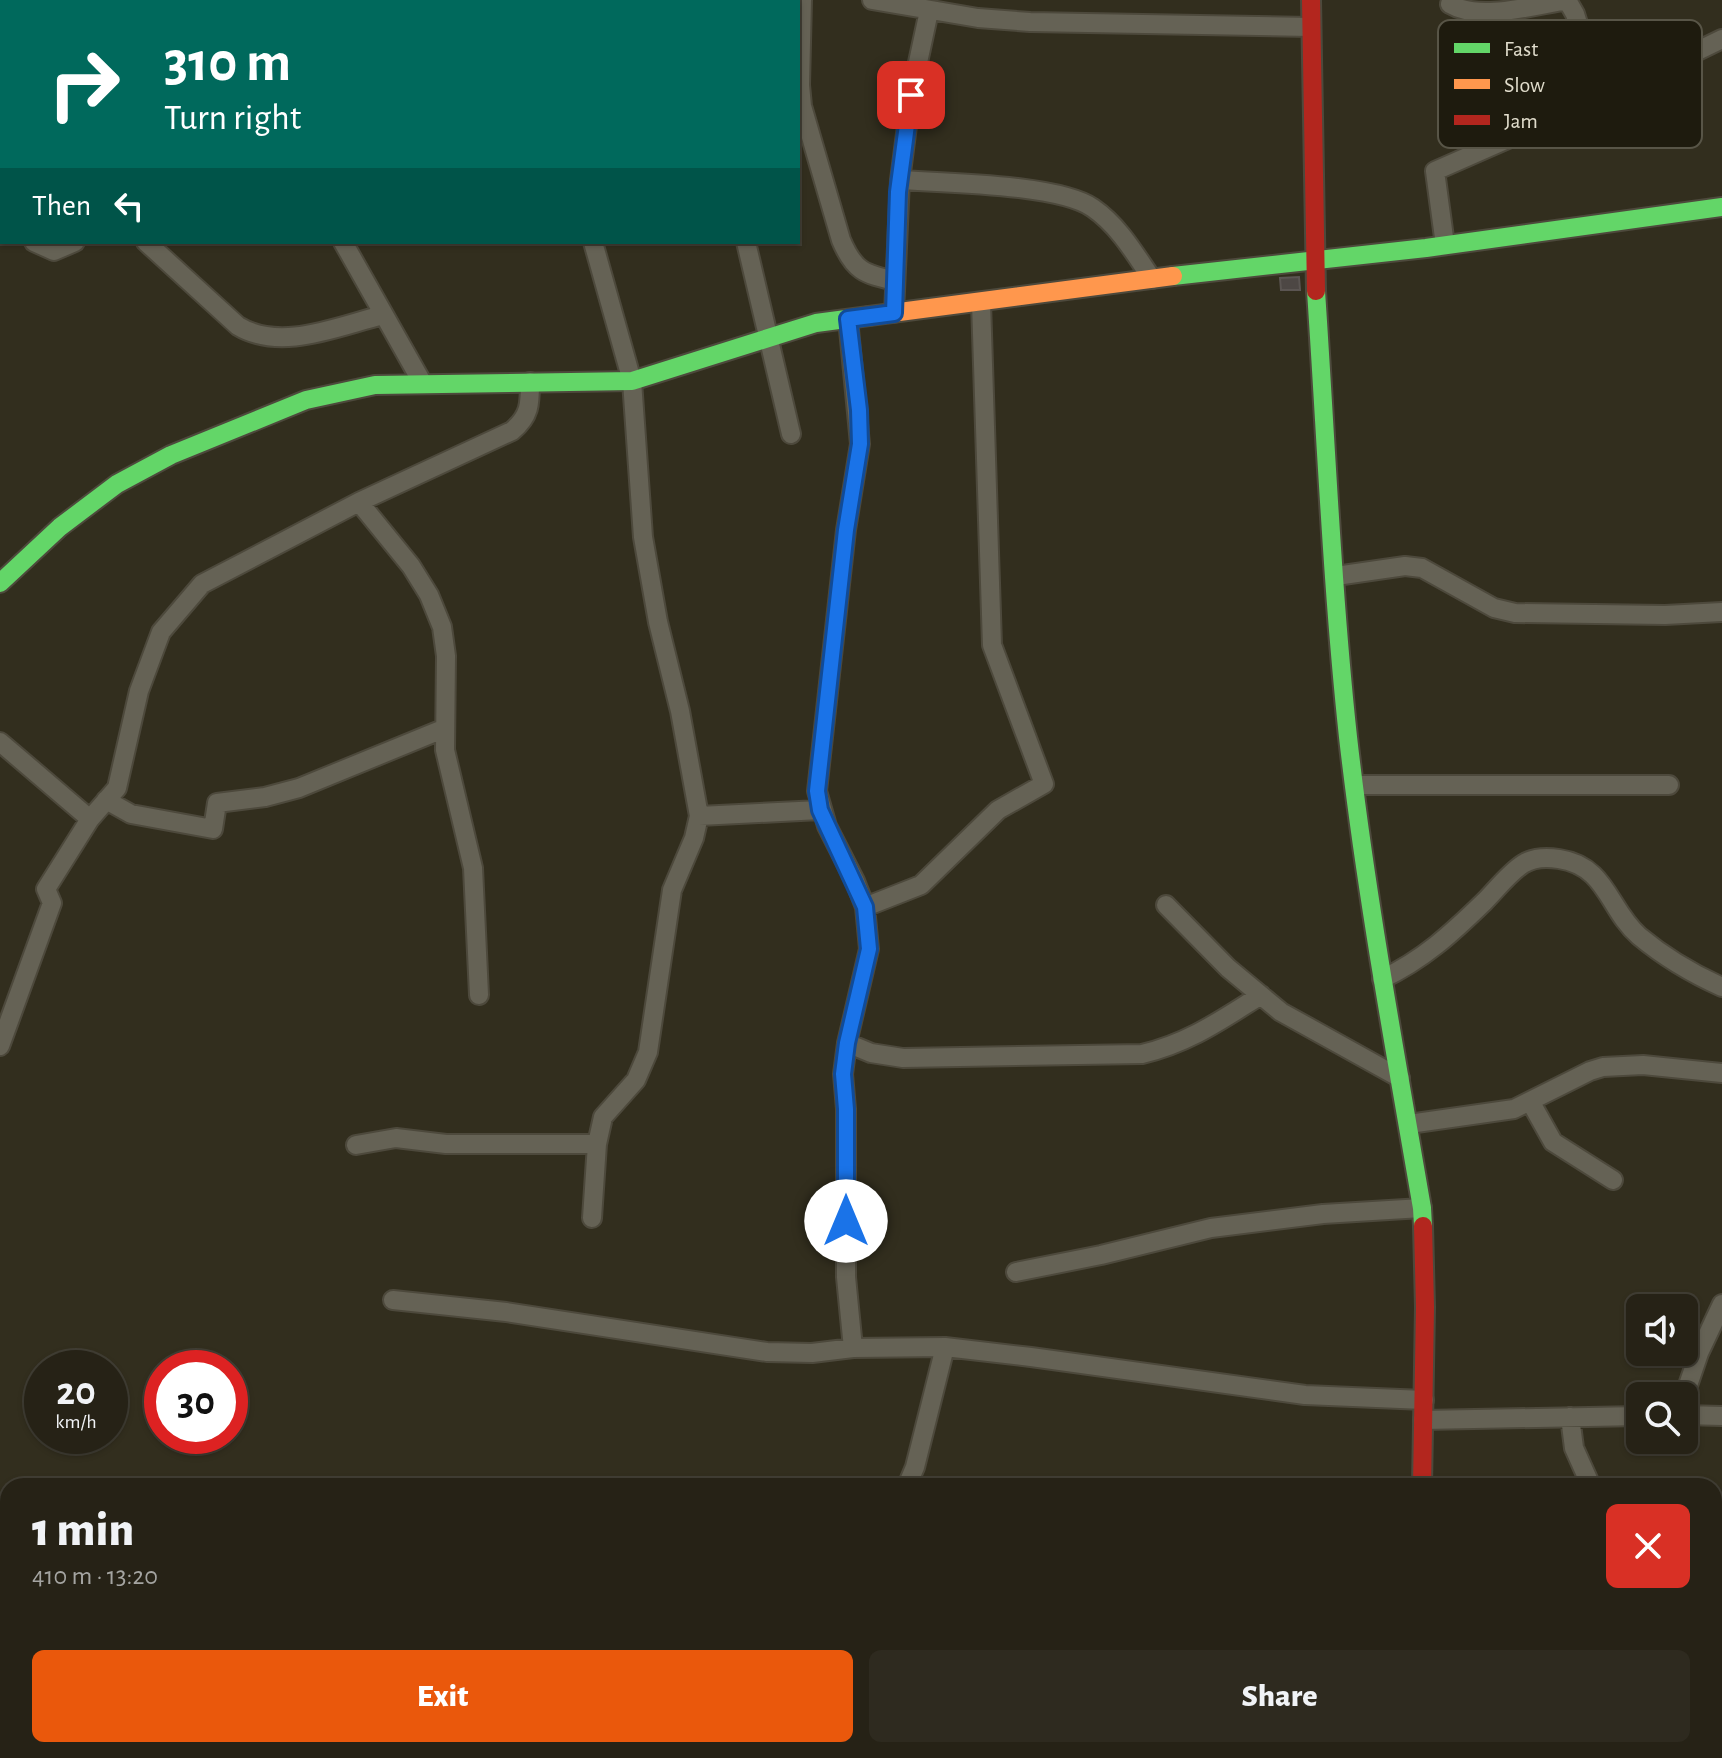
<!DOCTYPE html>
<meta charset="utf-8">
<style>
:root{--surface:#262216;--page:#2e2a1f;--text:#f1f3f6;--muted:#a4a4a1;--line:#423f35;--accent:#ea580c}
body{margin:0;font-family:"Alegreya Sans",sans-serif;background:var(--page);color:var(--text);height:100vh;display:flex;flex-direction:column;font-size:30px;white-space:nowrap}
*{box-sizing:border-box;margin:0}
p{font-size:26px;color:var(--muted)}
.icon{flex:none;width:44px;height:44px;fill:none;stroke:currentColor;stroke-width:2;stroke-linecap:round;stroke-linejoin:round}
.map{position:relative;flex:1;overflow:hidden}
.details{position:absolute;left:0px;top:1478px;width:1722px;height:280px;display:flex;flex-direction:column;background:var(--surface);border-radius:24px 24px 0 0;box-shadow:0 2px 6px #0004,0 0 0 2px var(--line)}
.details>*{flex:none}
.banner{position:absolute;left:0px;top:0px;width:800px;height:244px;box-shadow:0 2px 6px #0004,0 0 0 2px var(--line);background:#00695c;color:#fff;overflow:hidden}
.tools{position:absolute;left:1626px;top:1294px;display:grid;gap:16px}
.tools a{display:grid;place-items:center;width:72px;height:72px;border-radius:12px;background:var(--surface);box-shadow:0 2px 6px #0004,0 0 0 2px var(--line);font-size:40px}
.speed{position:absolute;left:24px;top:1350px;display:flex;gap:16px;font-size:40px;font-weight:700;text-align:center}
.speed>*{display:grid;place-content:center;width:104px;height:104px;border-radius:50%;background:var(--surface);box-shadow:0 2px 6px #0004,0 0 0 2px var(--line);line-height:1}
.speed small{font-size:20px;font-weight:400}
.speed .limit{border:12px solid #d22;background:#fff;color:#111}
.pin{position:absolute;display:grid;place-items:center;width:68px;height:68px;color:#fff;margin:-34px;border-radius:16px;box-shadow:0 4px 12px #0006}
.me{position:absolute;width:88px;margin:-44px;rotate:0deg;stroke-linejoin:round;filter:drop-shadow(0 0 6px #0008)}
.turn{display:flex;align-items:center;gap:28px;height:168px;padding:0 32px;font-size:36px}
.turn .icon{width:104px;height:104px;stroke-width:2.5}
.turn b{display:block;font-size:56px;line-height:68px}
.then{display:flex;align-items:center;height:76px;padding:0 32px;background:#0003;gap:16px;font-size:30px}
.round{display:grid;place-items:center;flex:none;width:84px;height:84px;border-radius:12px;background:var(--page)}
.overview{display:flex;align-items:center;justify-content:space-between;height:136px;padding:0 32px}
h1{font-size:48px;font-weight:800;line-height:60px}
.action{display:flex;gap:16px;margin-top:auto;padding:16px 32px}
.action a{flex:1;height:92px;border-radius:12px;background:var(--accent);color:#fff;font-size:32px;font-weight:800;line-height:92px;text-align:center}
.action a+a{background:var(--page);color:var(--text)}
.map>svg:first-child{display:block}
.building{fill:#4d4744;stroke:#5b5552;stroke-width:2}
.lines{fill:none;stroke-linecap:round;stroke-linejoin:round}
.street-casing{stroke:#4d493c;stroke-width:22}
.fast-casing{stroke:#4d493c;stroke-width:22}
.slow-casing{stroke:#4d493c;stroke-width:22}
.jam-casing{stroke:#4d493c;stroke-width:22}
.street{stroke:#656255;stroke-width:18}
.fast{stroke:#63d668;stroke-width:18}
.slow{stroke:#ff974d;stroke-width:18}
.jam{stroke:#b3261e;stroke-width:18}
.route-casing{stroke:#114b97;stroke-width:20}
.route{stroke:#1a73e8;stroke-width:14}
.key{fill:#1e1b0e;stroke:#585547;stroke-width:2}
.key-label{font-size:22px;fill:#e0dccb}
</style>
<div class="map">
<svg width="1722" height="1758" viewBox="0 0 1722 1758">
<rect width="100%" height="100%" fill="#322e1e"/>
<path class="building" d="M1299,277L1300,290H1281L1280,278Z"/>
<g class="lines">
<defs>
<path id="street" d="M227,0L228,2
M451,0L453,2
M802,0L800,85L802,106L841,240C854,271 864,274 895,281
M872,0L978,18L1030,22L1311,27
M1567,0L1575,14L1601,98
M1450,4C1480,22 1534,5 1568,0
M0,127H2
M900,180C944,183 1059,184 1093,208C1119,226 1135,254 1152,279
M0,220L2,221
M34,242L54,251L75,242
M146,242L238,326C281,352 338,326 383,315
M343,242L423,384
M746,242L791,434
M1445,245L1435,171L1601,98L1722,39
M894,313L900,180L911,95L929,11
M848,319L860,444L846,530L817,791L827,826L855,881L865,907L869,949L847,1043L843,1074L846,1109V1277L853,1348
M359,502L411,566L429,595L442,627L446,656L445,750L473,868L479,995
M1336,576L1405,566L1422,568L1494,608L1515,613L1665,615L1722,612
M0,742L90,819L117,788L139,691L161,632L202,584L359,502L512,431C530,416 530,404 530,382
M1354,785H1669
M106,800L131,814L213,829L217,803L265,797L299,788L443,729
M699,816L820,810
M1166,905L1228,968L1281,1012L1400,1078
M865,907L921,885L998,810L1044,784L992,645L981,302
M1382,979C1423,960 1452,933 1484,902C1496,890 1509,873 1523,864C1534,857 1547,857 1559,859C1607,866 1608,909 1639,936C1663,956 1693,974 1722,987
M847,1043L871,1053L903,1058L1142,1054C1189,1043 1221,1020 1261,995
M0,1046L52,903L46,889L90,819
M1530,1101L1553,1142L1613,1180
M1409,1124L1514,1109L1590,1071L1603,1067L1643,1065L1722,1073
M356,1145L396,1138L446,1144H597
M592,1218L597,1144L603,1117L636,1080L648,1052L672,890L694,838L699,816L680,711L658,622L643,537L632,381L593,242
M1016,1272L1101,1255L1211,1228L1323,1214L1422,1208
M393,1300L506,1312L767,1352L812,1353L853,1348L945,1347L1031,1357L1305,1395L1424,1400
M1684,1397L1699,1353L1722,1304
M1684,1415L1722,1416
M1570,1417L1574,1448L1591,1486
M1423,1420L1640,1416
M907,1486L915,1467L945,1347
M1714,1649L1722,1626
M879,1750L935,1758
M832,1758V1750
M1114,1758L1115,1750
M1683,1758L1686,1750"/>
<path id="fast" d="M1173,276L1426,248L1722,207
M1316,291C1326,439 1332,589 1348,737C1366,895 1395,1051 1422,1208L1423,1226
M0,583L60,527L117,484L171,455L306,400L375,385L632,381L816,323L869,316
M1416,1750V1758"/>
<path id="slow" d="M869,316L1173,276"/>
<path id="jam" d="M1311,0L1316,291
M1422,1486L1425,1307L1423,1226"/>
</defs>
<use href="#street" class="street-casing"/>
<use href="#fast" class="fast-casing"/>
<use href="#slow" class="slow-casing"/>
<use href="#jam" class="jam-casing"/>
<use href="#street" class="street"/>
<use href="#fast" class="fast"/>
<use href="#slow" class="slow"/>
<use href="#jam" class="jam"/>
</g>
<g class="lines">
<defs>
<path id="route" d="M846,1221V1109L843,1074L847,1043L869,949L865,907L820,810L817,791L846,530L860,444L859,410L848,319L894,313L898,192L911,95"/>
</defs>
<use href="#route" class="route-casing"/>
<use href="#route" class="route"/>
</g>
<rect x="1438" y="20" width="264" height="128" rx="12" class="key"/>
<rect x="1454" y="43" width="36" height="10" fill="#63d668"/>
<rect x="1454" y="79" width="36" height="10" fill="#ff974d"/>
<rect x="1454" y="115" width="36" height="10" fill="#b3261e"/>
<g class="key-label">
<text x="1504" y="56">Fast</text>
<text x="1504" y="92">Slow</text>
<text x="1504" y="128">Jam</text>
</g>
</svg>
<div class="tools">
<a><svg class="icon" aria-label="sound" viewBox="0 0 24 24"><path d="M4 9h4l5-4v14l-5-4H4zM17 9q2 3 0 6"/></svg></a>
<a><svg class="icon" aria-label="search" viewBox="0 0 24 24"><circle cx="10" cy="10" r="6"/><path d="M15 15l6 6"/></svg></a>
</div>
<div class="speed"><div>20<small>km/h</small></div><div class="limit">30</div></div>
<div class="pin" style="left:911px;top:95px;background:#d93025"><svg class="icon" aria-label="arrive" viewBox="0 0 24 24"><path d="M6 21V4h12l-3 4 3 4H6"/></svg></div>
<svg class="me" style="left:846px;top:1221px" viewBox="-20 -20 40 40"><circle r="19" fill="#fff"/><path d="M0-13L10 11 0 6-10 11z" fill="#1a73e8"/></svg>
<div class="banner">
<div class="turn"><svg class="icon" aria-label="right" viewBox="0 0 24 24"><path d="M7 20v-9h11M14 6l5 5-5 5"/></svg><div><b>310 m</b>Turn right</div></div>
<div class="then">Then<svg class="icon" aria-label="left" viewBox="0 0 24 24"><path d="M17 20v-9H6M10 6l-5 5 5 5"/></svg></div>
</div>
<section class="details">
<div class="overview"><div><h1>1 min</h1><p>410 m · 13:20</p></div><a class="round" style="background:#d93025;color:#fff"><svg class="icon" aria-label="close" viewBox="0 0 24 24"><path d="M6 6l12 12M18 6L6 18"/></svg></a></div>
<div class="action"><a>Exit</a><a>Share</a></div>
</section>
</div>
